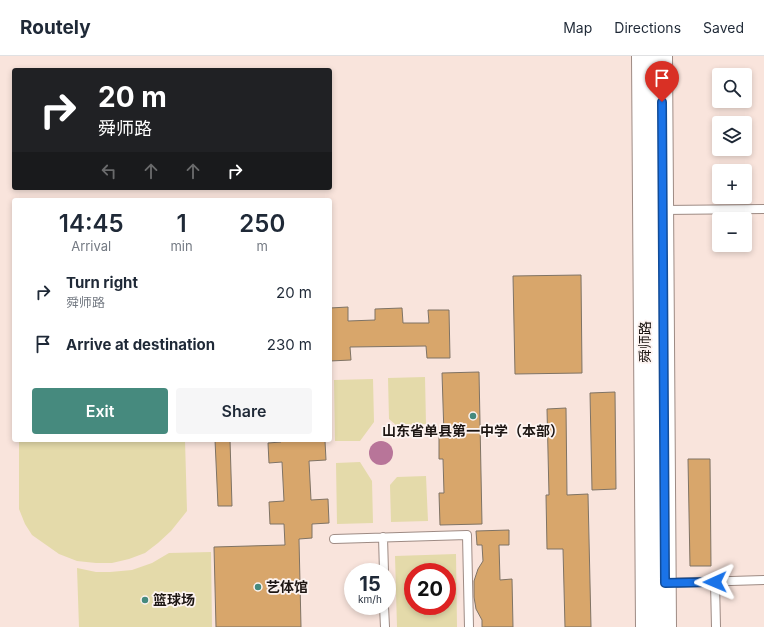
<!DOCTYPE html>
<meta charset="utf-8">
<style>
:root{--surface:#fff;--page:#f6f6f7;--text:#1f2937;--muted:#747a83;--line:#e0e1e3;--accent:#468a7e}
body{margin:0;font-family:Inter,"Noto Sans SC",sans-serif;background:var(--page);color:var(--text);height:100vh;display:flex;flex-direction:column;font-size:15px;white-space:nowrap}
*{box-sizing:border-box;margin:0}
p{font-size:13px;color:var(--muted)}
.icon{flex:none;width:22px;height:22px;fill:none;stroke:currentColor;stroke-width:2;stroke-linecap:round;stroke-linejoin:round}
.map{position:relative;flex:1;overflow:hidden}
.panel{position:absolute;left:12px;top:142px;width:320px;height:244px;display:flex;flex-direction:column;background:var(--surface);border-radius:4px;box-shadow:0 2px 6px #0003}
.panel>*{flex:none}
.guide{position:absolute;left:12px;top:12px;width:320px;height:122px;border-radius:4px;box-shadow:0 2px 6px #0003;background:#202124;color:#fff;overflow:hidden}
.fabs{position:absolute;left:712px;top:12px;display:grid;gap:8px}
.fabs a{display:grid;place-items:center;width:40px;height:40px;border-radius:4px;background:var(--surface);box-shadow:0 2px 6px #0003;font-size:20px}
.speed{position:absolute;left:344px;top:507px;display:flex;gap:8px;font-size:20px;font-weight:700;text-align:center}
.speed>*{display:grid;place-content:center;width:52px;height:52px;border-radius:50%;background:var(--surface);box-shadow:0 2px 6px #0003;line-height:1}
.speed small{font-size:10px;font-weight:400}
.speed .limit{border:6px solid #d22;background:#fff;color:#111}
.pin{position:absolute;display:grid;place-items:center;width:34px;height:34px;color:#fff;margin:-41px -17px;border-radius:50% 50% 50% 0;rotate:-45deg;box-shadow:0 0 4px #0007}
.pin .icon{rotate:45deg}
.me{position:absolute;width:44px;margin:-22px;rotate:269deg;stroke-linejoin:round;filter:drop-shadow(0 0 3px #0008)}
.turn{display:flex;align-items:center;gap:14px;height:84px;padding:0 20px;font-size:18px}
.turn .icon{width:52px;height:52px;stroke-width:2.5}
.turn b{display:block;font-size:28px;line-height:34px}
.lanes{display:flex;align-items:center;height:38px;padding:0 20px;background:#0003;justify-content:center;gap:20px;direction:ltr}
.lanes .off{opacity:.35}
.eta{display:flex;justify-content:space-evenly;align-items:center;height:68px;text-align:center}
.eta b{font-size:24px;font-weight:600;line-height:28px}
.cta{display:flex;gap:8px;margin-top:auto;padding:8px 20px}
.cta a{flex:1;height:46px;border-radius:4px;background:var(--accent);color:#fff;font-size:16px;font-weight:600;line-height:46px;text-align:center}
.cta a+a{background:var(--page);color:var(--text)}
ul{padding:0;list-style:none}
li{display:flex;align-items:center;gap:12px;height:52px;padding:0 20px}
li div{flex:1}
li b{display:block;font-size:15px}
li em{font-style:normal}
header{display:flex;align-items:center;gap:24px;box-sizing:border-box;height:56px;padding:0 20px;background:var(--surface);border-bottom:1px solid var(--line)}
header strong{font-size:19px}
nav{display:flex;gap:22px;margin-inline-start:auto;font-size:14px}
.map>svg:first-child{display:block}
.green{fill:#e4daaa;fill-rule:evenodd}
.water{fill:#b87599}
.building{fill:#d8a66b;stroke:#7f7365}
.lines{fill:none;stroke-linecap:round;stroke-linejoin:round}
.lane-casing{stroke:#9e8b84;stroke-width:10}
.primary-casing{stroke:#9e8b84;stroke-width:24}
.lane{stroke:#fff;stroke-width:8}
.primary{stroke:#fff;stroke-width:22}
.route-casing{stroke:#114b97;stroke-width:10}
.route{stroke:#1a73e8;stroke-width:7}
.poi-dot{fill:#468a7e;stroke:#fdf4f1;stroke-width:1.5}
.labels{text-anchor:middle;stroke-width:3.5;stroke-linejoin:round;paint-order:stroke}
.street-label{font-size:14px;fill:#1d1613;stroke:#fdf4f1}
.poi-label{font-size:14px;font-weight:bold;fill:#1d1613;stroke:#fdf4f1;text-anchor:start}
</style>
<header>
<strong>Routely</strong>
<nav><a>Map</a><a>Directions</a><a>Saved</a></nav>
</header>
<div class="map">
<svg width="764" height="571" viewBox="0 0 764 571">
<rect width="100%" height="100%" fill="#f9e4dc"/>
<path class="green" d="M425,321L426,368L396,369L389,363L388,322Z
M373,323L374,366L360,385H335L334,324Z
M19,384H185L187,455L171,475L158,487L145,497L129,503L112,507H96L77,505L59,498L32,479L25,468L19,453Z
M360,406L372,425L373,467L337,468L336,407Z
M426,420L428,465L391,466L390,429L397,421Z
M211,496L212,571H79L77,512L96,516H110L132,514L152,507L169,497Z
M456,498L457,571H397L395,500ZM413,516H447V550H413Z"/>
<path class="water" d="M369 397a12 12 0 1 1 24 0a12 12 0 1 1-24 0Z"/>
<path class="building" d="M581,219L582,317L515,318L513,220Z
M348,251V265L375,264V253L402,252L403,267H429L428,254H449L450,302H427L426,290L350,291L351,304L330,305V252Z
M479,316L482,468L440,469L439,437H444L443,403H439V379H444L442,317Z
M615,336L616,433L592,434L590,337Z
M566,352L567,439L588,438L591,571H565L563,493H547L546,439H549L547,353Z
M215,384H230L232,450H218Z
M281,384H309V385H325L326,404L309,405L311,444L328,443L329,467L312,468V482L299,483L301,571H216L214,491L285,489L284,468H270L269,446L284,445L282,406L269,407L268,387L281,386Z
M688,403H710L711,510H690Z
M509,474V489H499L500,524L512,523L513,571H482V564L476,553L474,541V525L478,513L483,505L482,489H477L476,475Z"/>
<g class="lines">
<defs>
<path id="lane" d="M663,154L764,153
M383,481L384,516
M334,483L467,479L469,571
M715,526L716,571
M665,527L764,524
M384,550L385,571"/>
<path id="primary" d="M643,0L647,571
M661,0L665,571"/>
</defs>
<use href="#lane" class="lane-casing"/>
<use href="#primary" class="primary-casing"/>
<use href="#lane" class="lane"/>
<use href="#primary" class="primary"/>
</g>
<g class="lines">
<defs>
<path id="route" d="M662,46L665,527L715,526"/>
</defs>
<use href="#route" class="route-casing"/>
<use href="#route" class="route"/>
</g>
<g class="poi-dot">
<circle cx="473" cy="360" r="4"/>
<circle cx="258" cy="531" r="4"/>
<circle cx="145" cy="544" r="4"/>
</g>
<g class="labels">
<g class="street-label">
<text transform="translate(645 286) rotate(-90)" y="5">舜师路</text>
</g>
<g class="poi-label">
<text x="473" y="380" text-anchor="middle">山东省单县第一中学（本部）</text>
<text x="266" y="536">艺体馆</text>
<text x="153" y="549">篮球场</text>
</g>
</g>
</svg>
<div class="fabs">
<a><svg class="icon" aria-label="search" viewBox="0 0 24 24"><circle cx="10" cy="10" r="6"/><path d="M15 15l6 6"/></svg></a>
<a><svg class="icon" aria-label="layers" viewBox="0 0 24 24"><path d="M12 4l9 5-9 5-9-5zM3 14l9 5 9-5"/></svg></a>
<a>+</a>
<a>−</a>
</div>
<div class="speed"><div>15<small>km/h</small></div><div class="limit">20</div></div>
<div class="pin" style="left:662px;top:46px;background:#d93025"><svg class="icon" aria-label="arrive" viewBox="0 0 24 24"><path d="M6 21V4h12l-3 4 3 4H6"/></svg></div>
<svg class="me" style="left:715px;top:526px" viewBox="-20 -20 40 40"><path d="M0-17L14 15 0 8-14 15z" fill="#1a73e8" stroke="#fff" stroke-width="4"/></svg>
<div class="guide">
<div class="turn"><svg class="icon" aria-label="right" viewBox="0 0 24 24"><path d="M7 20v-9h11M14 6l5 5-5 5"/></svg><div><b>20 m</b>舜师路</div></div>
<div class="lanes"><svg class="icon off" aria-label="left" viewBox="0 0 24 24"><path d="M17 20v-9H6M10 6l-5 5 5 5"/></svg><svg class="icon off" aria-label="ahead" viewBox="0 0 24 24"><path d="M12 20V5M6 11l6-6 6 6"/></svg><svg class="icon off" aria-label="ahead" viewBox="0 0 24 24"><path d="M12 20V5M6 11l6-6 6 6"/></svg><svg class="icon" aria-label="right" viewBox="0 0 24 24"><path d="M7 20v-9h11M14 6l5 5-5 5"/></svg></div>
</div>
<section class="panel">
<div class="eta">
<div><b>14:45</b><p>Arrival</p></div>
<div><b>1</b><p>min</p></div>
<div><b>250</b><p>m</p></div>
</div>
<ul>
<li><svg class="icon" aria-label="right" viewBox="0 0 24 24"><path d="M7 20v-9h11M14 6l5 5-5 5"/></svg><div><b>Turn right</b><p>舜师路</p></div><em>20 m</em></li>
<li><svg class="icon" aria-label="arrive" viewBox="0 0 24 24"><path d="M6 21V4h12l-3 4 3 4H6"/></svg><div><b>Arrive at destination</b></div><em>230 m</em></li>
</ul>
<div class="cta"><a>Exit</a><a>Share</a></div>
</section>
</div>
